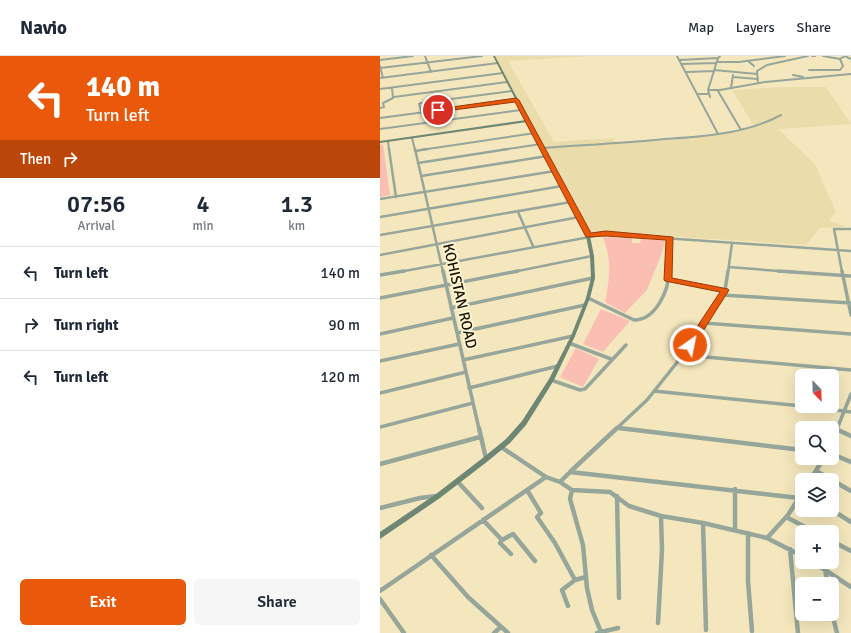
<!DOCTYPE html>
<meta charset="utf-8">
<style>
:root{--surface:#fff;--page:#f6f6f7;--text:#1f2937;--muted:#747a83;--line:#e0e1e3;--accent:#ea580c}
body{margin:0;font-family:Signika,sans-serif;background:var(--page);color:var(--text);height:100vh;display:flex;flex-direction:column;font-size:15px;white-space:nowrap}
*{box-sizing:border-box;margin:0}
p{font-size:13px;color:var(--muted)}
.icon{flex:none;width:22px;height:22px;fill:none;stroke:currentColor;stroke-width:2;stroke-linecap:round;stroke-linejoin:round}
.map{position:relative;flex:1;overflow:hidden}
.panel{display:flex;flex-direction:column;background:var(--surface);width:380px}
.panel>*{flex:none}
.guide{background:#ea580c;color:#fff;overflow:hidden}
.needle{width:26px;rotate:157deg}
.fabs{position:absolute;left:415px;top:313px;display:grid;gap:8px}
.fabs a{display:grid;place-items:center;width:44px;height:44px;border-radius:6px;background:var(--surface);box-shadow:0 4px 16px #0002;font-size:20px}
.pin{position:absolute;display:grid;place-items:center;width:34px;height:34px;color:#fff;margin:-17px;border:2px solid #fff;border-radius:50%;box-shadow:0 1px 4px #0007}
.me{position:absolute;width:44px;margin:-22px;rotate:33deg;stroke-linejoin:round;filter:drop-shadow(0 0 3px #0008)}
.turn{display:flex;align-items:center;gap:14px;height:84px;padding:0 20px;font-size:18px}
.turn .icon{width:52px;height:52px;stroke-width:2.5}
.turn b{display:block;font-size:28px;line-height:34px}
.then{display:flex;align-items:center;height:38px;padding:0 20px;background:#0003;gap:8px;font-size:15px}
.eta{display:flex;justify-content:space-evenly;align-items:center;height:68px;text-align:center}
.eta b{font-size:24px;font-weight:600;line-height:28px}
.action{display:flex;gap:8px;margin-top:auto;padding:8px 20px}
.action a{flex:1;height:46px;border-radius:6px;background:var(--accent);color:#fff;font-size:16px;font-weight:600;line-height:46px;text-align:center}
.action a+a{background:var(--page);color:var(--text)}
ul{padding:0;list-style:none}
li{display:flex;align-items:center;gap:12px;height:52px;padding:0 20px;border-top:1px solid var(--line)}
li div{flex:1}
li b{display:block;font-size:15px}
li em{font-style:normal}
header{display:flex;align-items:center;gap:24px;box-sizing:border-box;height:56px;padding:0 20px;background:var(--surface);border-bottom:1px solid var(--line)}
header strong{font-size:19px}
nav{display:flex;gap:22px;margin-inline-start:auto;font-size:14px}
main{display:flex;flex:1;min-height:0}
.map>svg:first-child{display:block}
.built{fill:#ebdcab}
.green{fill:#fabfb2}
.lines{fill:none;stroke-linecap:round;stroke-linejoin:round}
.street-far3{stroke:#96a69a;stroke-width:2}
.street-far2{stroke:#96a69a;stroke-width:2.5}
.street-far1{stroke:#96a69a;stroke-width:3.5}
.street{stroke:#96a69a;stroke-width:4.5}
.secondary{fill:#6e8674;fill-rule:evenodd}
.route{fill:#ea580c;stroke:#983908}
.labels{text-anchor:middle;stroke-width:4;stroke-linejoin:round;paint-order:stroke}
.street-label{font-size:15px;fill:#161103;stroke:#fef4d2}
</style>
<header>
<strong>Navio</strong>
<nav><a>Map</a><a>Layers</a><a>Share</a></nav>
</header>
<main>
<section class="panel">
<div class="guide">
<div class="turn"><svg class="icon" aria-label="left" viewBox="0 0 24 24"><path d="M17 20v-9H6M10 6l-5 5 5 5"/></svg><div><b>140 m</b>Turn left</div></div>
<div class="then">Then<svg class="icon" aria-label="right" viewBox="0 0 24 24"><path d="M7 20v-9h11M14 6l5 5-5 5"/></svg></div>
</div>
<div class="eta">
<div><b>07:56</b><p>Arrival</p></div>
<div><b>4</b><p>min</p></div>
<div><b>1.3</b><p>km</p></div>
</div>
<ul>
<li><svg class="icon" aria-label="left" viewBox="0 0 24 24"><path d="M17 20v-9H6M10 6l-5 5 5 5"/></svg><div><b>Turn left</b></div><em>140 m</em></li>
<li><svg class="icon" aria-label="right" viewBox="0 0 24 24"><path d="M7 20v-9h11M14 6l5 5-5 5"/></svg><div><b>Turn right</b></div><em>90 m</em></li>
<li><svg class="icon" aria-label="left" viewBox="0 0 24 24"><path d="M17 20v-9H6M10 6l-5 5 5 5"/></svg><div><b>Turn left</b></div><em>120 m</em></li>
</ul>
<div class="action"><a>Exit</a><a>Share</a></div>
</section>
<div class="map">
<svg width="471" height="577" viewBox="0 0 471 577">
<rect width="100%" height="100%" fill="#f4e7bd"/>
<path class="built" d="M114,0H210L128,5L174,86L234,82L235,87L338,78L374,70L352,34L401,31H446L471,68L398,73L435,108L456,156L449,164L464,170V171L440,172L426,189L225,176L208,180Z"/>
<path class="green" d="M3,88L10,139L0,141V89Z
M223,181L252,182V187H260L261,183L285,184L282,197L267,234L245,257L225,246C230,220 232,206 223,181Z
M221,253L250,265L223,296L203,288Z
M196,292L219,303L203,331L180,321Z"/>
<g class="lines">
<path class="street-far3" d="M45,0L51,16
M297,0L338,78
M432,0H435
M443,0L460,3
M465,0L471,3
M0,4L33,0
M300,4L338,2
M368,5L374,10
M337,6H359L405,0
M302,8L336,7
M0,10L3,22
M0,12L102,0
M334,14L377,18
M429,14H460L463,10L460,3L465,0
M307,16L334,15
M413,19L423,21
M353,21L378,23
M0,22L118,7
M378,27L377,15L387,9L428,0
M351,32L353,19
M0,33L123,17
M328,34H340L385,26L471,18
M338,35L361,74
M317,38H329
M14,41L127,26
M330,41L328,34L338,2L340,0
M0,52L4,51L3,47L13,42L12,32
M42,57L39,48L41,47L132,35
M0,62L136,44
M0,73L141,54
M32,82L35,94
M8,85L9,94
M163,92C204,89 244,87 285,83C325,80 366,78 401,59
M41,94L155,77
M121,94L161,88"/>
<path class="street-far2" d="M9,93L16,141
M35,93L63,216
M35,95L47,93
M38,107L128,93
M41,120L167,100
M0,143L175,115
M138,156L153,190
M0,161L182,130
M0,179L191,146
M0,199L199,161
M349,211L411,216
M19,216L226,178L471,195
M133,216L212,200
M289,216L290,182
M348,216L352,187
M462,216L454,173H471"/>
<path class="street-far1" d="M63,215L99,373
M398,215L471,220
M462,215L471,259
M0,219L24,215
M288,224L345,234
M342,239L471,247
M0,242L138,215
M208,242L254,264C276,264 289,234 289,215
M71,252L213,222
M324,267L471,278
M77,277L205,249
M0,278L73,262
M189,287L231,303
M303,299L471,314
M83,304L193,280
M0,305L79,288
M171,324L200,334L205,333L246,289
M89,332L178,310
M274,335L422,350
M0,337L86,316
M426,350L471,356
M0,371L93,347
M238,372L247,373
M236,373L267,344L303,299L345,234L348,215
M457,373L471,338"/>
<path class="street" d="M99,372L106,403
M239,372L422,394
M458,374L471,380
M452,386L457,372
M121,391L166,421L180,426L192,434L230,436L249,450L281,460L323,467L387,482L422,500
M452,398L471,406
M0,408L100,381
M436,415L452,424
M190,416L237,372
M430,424L444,402
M452,424L471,435
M77,425L102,452
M180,426L190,416L419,442
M355,433V474
M147,434L161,457L157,461L175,487L195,524
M192,434L190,443L203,489L207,532L212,554L221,576
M237,440L239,542
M0,452L40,442L57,440
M452,454L471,466
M406,461L435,476
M103,464L122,484
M323,467L326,574
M368,477V525L372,575
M387,482L408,459L422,437
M452,485L471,495
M410,493L418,577
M131,498L120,487L122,484L133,478L155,505
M51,499L88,541L128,577
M433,506L471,531
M445,514L448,528
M0,535L166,421
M0,543L24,577
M188,550L182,534L195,524L206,521
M452,557L457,577
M278,567L282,494L281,460
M114,577L121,571
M217,577L238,572"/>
<path class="secondary" d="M113,0H115L210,180L214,200L215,222L210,242L195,280L174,324L146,369L130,387L108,405L60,442L0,483V476L56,438L104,401L126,383L142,365L169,323L191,280L206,242L211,222L210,200L206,180L147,66L0,87V85L146,64Z"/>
</g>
<path class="route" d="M136,42L139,44L211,177L226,175L293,181L292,222L348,233L349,234L313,291H307L305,289L340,236L285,225L284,224L286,184L226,180L206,181L135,46L58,56L55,54L58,53Z"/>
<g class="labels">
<g class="street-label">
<text transform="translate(80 240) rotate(77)" y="5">KOHISTAN ROAD</text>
</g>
</g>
</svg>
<div class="fabs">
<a><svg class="needle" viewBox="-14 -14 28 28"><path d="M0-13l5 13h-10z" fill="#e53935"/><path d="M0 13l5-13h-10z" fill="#747a83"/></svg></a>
<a><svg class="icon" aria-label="search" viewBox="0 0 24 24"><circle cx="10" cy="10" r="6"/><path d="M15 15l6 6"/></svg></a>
<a><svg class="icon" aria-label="layers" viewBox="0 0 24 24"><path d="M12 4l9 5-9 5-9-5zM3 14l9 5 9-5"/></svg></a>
<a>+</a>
<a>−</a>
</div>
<div class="pin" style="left:58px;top:54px;background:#d93025"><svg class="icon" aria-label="arrive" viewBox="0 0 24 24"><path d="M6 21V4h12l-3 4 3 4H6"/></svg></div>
<svg class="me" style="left:310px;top:289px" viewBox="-20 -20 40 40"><circle r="17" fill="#ea580c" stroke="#fff" stroke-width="3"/><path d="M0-11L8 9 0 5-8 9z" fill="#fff"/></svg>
</div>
</main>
